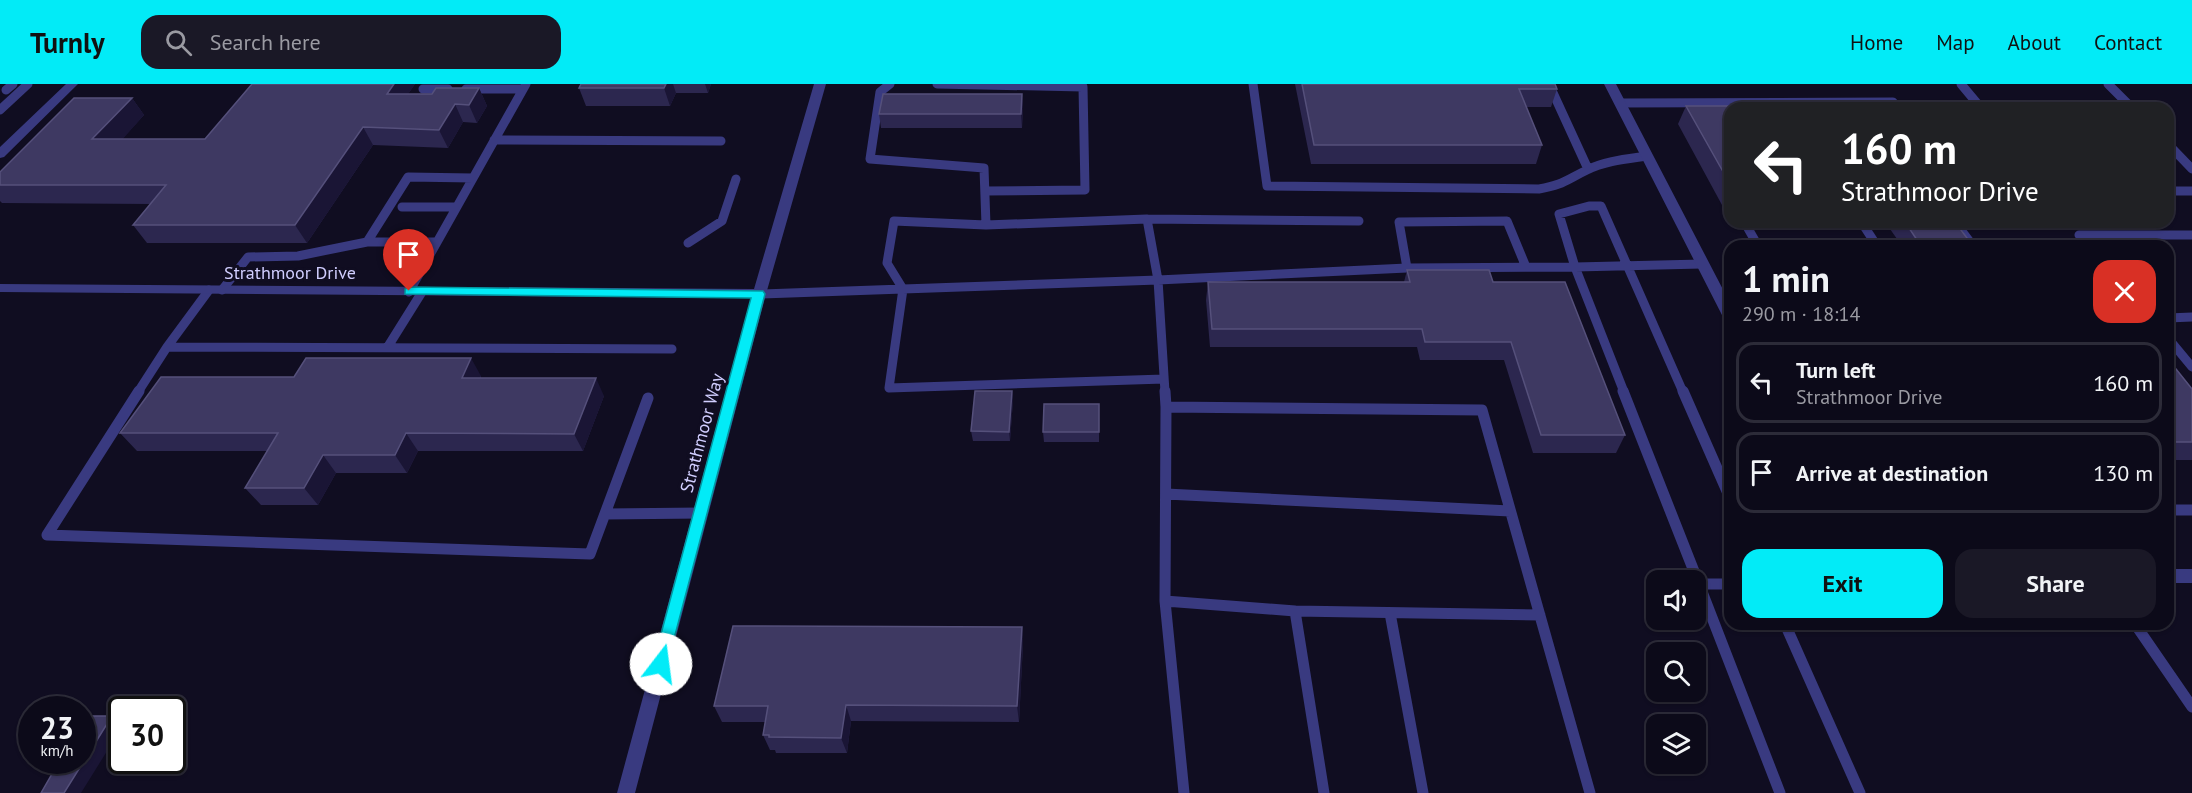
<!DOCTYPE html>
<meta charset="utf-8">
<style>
:root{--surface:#0c0a19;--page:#1a1826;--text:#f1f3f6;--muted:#9a9aa2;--line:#2c2b38;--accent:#02ebf7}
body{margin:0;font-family:"PT Sans",sans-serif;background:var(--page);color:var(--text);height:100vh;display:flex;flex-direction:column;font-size:22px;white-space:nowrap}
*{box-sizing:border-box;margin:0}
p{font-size:20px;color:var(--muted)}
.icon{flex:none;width:33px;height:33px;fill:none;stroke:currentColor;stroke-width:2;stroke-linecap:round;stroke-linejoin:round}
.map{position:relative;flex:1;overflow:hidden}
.drawer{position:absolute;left:1724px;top:156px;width:450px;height:390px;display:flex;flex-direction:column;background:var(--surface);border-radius:18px;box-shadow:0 2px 4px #0004,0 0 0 2px var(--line)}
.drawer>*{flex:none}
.hud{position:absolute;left:1724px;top:18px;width:450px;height:126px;border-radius:18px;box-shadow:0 2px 4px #0004,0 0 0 2px var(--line);background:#202124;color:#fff;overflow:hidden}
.tools{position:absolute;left:1646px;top:486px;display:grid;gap:12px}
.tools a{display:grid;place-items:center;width:60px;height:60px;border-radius:12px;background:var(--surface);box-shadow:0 2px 4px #0004,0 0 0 2px var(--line);font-size:30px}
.speed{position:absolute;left:18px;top:612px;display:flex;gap:12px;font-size:30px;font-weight:700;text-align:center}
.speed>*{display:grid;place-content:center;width:78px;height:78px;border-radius:50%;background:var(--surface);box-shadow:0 2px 4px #0004,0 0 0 2px var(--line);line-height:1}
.speed small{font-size:15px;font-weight:400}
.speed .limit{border:3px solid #111;border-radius:9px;background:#fff;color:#111}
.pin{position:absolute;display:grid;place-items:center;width:51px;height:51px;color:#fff;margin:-62px -26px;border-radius:50% 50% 50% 0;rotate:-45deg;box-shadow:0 0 6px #0007}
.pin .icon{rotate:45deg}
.me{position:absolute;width:66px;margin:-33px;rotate:15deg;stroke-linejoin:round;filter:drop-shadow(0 0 4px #0008)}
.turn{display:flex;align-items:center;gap:21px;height:126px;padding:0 18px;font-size:27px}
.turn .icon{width:78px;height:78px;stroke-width:2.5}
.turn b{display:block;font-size:42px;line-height:51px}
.round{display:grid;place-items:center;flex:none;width:63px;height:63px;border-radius:18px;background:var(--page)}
.overview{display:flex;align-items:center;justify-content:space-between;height:102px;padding:0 18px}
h1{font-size:36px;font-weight:600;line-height:45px}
.button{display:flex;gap:12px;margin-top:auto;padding:12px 18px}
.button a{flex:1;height:69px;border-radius:18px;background:var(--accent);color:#111;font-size:24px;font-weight:600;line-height:69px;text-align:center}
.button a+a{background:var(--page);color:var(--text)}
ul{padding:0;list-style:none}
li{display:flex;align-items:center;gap:18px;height:81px;margin:0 12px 9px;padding:0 6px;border:3px solid var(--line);border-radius:18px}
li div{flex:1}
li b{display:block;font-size:22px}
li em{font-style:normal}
header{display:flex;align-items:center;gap:36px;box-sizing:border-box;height:84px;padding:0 30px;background:var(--accent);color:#111}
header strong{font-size:28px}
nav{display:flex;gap:33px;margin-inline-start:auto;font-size:21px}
.search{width:420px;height:54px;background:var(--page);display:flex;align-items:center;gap:15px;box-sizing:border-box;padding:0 21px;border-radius:18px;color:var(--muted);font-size:22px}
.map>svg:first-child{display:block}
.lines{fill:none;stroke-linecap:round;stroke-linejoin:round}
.lane-far1{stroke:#393a80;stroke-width:9}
.lane{stroke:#393a80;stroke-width:11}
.street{fill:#393a80;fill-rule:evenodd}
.wall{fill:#2c274f}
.shaded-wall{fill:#1a1535}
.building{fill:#3e3962;stroke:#55507b;stroke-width:1.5}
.route{fill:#02ebf7;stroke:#0199a1;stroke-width:1.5}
.labels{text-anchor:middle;stroke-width:6;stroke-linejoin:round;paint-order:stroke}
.street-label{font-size:18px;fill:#d1ceff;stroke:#100d21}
</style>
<header>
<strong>Turnly</strong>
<div class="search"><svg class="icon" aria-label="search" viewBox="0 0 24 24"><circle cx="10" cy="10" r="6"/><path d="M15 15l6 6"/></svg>Search here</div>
<nav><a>Home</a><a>Map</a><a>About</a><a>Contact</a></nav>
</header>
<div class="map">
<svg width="2192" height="709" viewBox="0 0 2192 709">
<rect width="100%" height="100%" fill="#100d21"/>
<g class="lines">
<path class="lane-far1" d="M890,0L880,8L870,75L984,84L986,141
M937,0L1083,3L1085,106L985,107
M1253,0L1267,102L1539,105C1563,101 1566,96 1587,86C1605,77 1627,75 1647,72
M1549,0L1588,85
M1961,0L1981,24
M2108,0L2132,24
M423,5H448
M466,5H523
M6,6L13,0
M1620,19L1893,18L1897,24
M0,26L28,0
M494,56L721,57
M2168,60L2192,85
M2168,107H2192
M402,123H456
M1147,135L1359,137
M1147,135L1158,196L903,205L887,179L894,137L986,141Z
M1955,138L1973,162
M367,158L408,93L473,94
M688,159L722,137L736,95
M1758,162L1745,139H1862
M1877,162L1862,139H1909
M2088,162L2079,151H2192
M1526,183L1507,137L1399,138L1407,184L1575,183L1559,130L1589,122H1601L1683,308
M903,205L889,304L1164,295
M209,206L167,263L672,265
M222,206L248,173L298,172L367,158H437
M409,208L526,0
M759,210L903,205
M2168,234L2192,233
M2168,254L2192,283
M387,264L422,208
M138,308L167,263
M1165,308L1158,196L1407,184
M1624,308L1575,183L1702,180"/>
<path class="lane" d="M139,307L47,451L590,470L648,314
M1165,307L1166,323L1482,326L1590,709
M1623,307L1699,500H1730
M1683,307L1730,414
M1166,410L1510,427
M2168,426H2192
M605,430L701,429
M1699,500L1780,709
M1165,517L1166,323
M1295,527L1540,531
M1390,529L1423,709
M1785,540L1860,709
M2135,540L2192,623
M1184,709L1165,517L1295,527L1324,709"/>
<path class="street" d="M66,0H78L4,73L0,74V63Z
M814,0H826L766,210L635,709H617L751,214L0,208V200L754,205Z
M1604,0H1616L1730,219V238L1723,233Z
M2168,485H2192V499H2168Z"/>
</g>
<path class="wall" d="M252,0H415L408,10H432L479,4L487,22L477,39L463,38L448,64L373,61L307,159H147L133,141L151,120L2,119L0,117V88L132,14L144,31L122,55H205Z
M581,0H711L708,9H676L670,22H586L579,4Z
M1295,0H1555L1557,5L1551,23H1526L1542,61L1536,80H1311Z
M1022,10L1023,24L1022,44H881L879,30Z
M1686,22L1730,24V121H1722L1678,40Z
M1895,138H1955L1973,162H1902L1890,145Z
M1407,186L1493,198L1625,351L1616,369H1533L1504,276H1420L1417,263H1210L1206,216L1208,198H1404Z
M2168,275L2192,305V376H2168Z
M481,292V294L604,312L583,367H418L407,389H336L318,421H261L245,404L268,367H137L120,349L294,293Z
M1012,307L1013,316L1010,357H973L971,347Z
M1099,320V358H1044L1043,348Z
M1022,543L1023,560L1019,638L851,637L847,669H776L775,666H770L763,651L765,638H722L714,622Z"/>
<path class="shaded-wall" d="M394,0H415L396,28L387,10Z
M666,0H673L676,9L670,22L664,4Z
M705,0H711L708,9Z
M479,4L487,22L477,39L469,21Z
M1022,10L1023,24L1022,44L1021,30Z
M132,14L144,31L106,74L92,55Z
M455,20L463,38L448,64L439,46Z
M363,43L373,61L307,159L295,141Z
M471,274L481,292L472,312L462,294Z
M596,294L604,312L583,367L574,350Z
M1012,307L1013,316L1010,357L1009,348Z
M406,349L418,367L407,389L395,371Z
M323,371L336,389L318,421L304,404Z
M1022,543L1023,560L1019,638L1017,622Z
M846,621L851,637L847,669L841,654Z
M112,632L122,639V643L81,709H64Z"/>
<path class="building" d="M252,0H394L387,10H432L436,4H479L469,21L455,20L439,46L363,43L295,141H133L166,101H0V88L74,14H132L92,55H205Z
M581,0H666L664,4H579Z
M1302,0H1555L1557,5H1519L1542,61H1314Z
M883,10H1022L1021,30H879Z
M1686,22H1749L1750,24H1730V100Z
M1905,138H1955L1973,162H1921Z
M1407,186H1489L1493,198H1565L1625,351H1541L1511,258H1425L1422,245H1212L1208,198H1410Z
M306,274H471L462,294H596L574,350L406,349L395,371H323L304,404H245L278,349H120L161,293H294Z
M2168,275L2192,305V358H2168Z
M975,307H1012L1009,348L971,347Z
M1044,320H1099V348H1043Z
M733,542L1022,543L1017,622L846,621L841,654L769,653V651H763L768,622H714Z
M86,632H112L64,709H41L60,676H82V638Z"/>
<path class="route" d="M409,203L763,207L765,210L666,585L661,587L655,585L653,580L751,214L405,210V205Z"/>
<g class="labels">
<g class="street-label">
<text x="290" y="195">Strathmoor Drive</text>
<text transform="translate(702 349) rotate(-75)" y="6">Strathmoor Way</text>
</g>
</g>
</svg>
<div class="tools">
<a><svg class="icon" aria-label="sound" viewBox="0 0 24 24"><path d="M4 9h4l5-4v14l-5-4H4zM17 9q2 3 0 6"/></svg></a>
<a><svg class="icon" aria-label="search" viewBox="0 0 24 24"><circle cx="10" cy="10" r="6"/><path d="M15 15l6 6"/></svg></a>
<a><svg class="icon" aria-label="layers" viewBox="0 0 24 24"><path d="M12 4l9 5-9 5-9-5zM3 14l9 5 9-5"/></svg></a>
</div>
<div class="speed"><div>23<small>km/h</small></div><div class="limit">30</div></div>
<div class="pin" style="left:409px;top:207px;background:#d93025"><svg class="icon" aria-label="arrive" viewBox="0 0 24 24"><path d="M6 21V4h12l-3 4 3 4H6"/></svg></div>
<svg class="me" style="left:661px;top:580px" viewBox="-20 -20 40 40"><circle r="19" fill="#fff"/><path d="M0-13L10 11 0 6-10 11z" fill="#02ebf7"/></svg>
<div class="hud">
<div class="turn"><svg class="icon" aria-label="left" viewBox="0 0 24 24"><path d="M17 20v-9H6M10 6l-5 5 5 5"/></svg><div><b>160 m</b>Strathmoor Drive</div></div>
</div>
<section class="drawer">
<div class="overview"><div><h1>1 min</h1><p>290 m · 18:14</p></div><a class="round" style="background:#d93025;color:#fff"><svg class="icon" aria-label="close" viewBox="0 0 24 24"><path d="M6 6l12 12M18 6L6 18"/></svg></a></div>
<ul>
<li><svg class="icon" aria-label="left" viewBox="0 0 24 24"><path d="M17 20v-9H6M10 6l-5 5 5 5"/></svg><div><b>Turn left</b><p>Strathmoor Drive</p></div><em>160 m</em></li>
<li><svg class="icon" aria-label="arrive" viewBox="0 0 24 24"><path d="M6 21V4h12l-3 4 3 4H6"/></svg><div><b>Arrive at destination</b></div><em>130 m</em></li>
</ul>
<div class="button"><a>Exit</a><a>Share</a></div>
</section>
</div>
